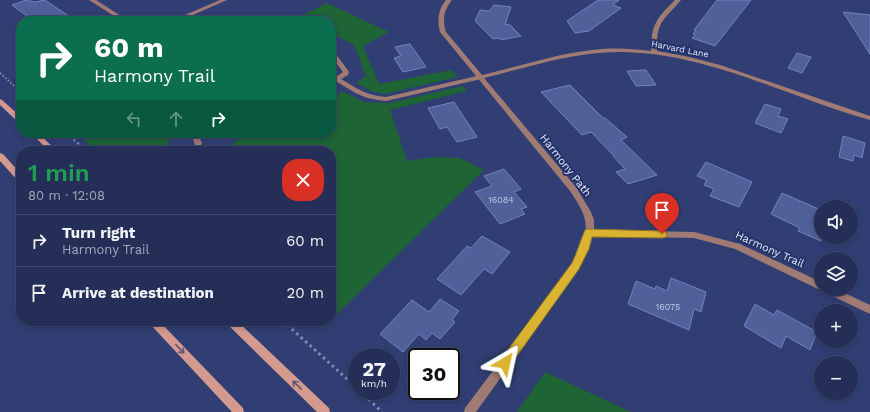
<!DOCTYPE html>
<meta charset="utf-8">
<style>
:root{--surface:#242e56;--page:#303a60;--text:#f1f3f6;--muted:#a3a8b9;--line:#414a6c}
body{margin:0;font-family:"Work Sans",sans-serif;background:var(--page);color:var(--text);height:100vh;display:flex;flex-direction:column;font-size:15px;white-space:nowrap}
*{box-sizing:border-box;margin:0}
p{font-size:13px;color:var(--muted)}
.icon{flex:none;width:22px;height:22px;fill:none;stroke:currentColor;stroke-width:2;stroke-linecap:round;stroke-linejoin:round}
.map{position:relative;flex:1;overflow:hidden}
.drawer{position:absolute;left:16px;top:146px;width:320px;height:180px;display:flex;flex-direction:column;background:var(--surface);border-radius:16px;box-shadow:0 2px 6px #0003,0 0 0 1px var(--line)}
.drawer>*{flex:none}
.guide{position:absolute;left:16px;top:16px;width:320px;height:122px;border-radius:16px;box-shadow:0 2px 6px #0003,0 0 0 1px var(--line);background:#0b6e4f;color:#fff;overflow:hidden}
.fabs{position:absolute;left:814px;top:200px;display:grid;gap:8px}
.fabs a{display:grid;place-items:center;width:44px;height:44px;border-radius:50%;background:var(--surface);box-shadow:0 2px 6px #0003,0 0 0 1px var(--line);font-size:20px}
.speed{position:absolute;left:348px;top:348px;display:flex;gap:8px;font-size:20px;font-weight:700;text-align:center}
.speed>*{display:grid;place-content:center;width:52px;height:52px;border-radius:50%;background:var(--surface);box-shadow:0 2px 6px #0003,0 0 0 1px var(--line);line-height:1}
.speed small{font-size:10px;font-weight:400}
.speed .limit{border:2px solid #111;border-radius:6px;background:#fff;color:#111}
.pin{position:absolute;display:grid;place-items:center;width:34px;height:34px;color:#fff;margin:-41px -17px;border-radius:50% 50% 50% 0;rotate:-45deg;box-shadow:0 0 4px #0007}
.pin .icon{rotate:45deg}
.me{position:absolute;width:44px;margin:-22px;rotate:36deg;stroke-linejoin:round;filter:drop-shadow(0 0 3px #0008)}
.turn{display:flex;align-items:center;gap:14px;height:84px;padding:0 12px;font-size:18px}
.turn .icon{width:52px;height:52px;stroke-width:2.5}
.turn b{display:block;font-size:28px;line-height:34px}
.lanes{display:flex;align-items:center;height:38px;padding:0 12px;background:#0003;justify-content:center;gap:20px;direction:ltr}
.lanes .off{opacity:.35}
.round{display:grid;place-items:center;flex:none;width:42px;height:42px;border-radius:16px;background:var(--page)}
.head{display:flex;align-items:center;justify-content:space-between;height:68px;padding:0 12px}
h1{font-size:24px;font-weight:600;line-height:30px;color:#1e9e55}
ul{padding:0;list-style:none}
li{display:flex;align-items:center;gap:12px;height:52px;padding:0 12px;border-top:1px solid var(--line)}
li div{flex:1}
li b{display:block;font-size:15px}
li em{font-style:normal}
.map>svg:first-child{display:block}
.green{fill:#1e6435}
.building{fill:#506099;stroke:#7183bf}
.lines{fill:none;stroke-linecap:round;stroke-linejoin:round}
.path-far2{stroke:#828db3;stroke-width:2;stroke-dasharray:1.5 2;stroke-linecap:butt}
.path-far1{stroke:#828db3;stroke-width:2.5;stroke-dasharray:2 3;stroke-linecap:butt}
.path{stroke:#828db3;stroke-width:3;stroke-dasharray:2.5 3.5;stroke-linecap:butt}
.lane{fill:#a07b74;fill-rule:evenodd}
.street{fill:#a07b74;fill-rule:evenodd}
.secondary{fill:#d49a8f;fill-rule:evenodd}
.oneway{stroke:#635776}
.route{fill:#dab333;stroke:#8e7421}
.labels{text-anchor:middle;stroke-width:4;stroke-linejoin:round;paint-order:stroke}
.far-street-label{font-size:9px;fill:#e2e9fd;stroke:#263368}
.number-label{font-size:9px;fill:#bec7e4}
.street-label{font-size:11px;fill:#e2e9fd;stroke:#263368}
</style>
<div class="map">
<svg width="870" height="412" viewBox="0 0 870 412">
<rect width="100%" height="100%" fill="#303e73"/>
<path class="green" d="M327,3L389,32L363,46L379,84L452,70L457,77L385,94L373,92L358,84L357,82L366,76L354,45L333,34L331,35V21H291Z
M463,86L467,91L390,110L407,161L435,157L460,158L484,170L331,320V151H221L241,138L234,133H331V99L342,91L365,102L389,103Z
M76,133H176L168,142L167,151H97Z
M545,372L631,412H517Z"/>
<path class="building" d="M26,0L35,2L45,0L76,21H34L12,5Z
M598,0H619L613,5L621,8L589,31L575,33L567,21Z
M717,0H751L715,46L692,38L695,35L693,34L696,30H694Z
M494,5L511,7L505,25L509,24L521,36L501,40L499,38L493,39L475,21L480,10L489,11Z
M843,12L870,15V54Z
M410,44L426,67L403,72L394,58L401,56L395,47Z
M797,53L811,57L802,73L788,68Z
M646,70L656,85L636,86L627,71Z
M570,85L603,118H605L627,137L621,140L657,175L628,184L616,172L625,169L613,156H614L591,132L582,135L541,92Z
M454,102L477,137L457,142L447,127L440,129L428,108Z
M765,104L781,109L778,116L788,119L781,133L755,123Z
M843,136L865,143L862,158L854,155L853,161L839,157Z
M706,162L752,182L739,207L710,196L714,189L704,185L707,180L697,176Z
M504,169L521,189L514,192L527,207L521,209L525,214L500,224L475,192L492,186L484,176Z
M782,193L821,210V241L798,231L800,228L771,214Z
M482,236L510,252L492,274L484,269L461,295L437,279L467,246L471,248Z
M671,278L706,292L701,312L694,309L689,330L628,304L636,281L655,289L656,286L667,291Z
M440,299L459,311L452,320L455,322L440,339L432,333L426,340L419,334L403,352L380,334L412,300L429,312Z
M755,304L774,315L777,310L817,332L810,350L786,336L781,348L744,326Z"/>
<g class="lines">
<path class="path-far2" d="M0,73L21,92"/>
<path class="path-far1" d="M66,133L87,151"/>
<path class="path" d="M283,321L357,388
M360,391L382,412"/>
<path class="lane" d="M331,51L336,54L349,72L348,75L341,79C358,89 365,95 386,97L481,75L484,77L481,79L386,101C362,99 354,92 334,80V78L343,72L331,56Z
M191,133H197L202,143L201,145H195Z"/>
<path class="street" d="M89,0H96L129,21H122Z
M220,0H227L179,21H171Z
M446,0H452C444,10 442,19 446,32L482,75C522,66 561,52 602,49C618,48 635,49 651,51C651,24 657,18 675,0H681C663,21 656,22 657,51L685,56L720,65L870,116V120C787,97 707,52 619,52C573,52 529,67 484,78L576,187L591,212L594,220V230L694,232L740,244L821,282V289H836L870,305V314L824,292L823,289H818L735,249L694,238L593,236L579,269L476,412H464L465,408L573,264C589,230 592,223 570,191L440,32C437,20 438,10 446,0Z"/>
<path class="secondary" d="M0,99L2,100L21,117V123H19L0,105Z
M31,133H38L57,151H49Z
M0,153L3,154L21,174V182L18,181L0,161Z
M148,321H159L243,408L244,412H232L150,324Z
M225,321H237L329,408L330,412H317L227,324Z"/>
</g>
<defs><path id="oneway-shaft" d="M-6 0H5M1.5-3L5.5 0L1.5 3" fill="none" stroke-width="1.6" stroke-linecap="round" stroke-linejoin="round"/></defs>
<g class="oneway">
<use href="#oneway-shaft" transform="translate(180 349) rotate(47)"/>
<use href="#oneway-shaft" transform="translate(297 385) rotate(-136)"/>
</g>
<path class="route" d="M588,229L662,231L666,232L667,234L666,237L662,238L592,237L589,249L579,269L509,367L505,369L501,367L499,363L501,359L572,263C577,253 580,241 585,230Z"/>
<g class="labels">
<g class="far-street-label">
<text transform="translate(680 49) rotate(11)" y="3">Harvard Lane</text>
</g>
<g class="number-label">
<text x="501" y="203">16084</text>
<text x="668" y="310">16075</text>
</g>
<g class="street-label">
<text transform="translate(566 165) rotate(52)" y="4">Harmony Path</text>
<text transform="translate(770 249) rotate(24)" y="4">Harmony Trail</text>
</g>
</g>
</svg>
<div class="fabs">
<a><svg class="icon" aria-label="sound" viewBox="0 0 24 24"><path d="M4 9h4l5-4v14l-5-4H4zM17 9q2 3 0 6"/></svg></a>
<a><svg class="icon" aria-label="layers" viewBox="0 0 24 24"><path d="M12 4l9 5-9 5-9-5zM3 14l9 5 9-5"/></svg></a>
<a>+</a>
<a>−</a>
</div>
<div class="speed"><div>27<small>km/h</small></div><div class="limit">30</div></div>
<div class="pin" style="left:662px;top:234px;background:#d93025"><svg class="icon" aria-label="arrive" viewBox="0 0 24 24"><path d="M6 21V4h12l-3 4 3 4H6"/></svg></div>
<svg class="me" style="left:505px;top:363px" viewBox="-20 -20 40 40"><path d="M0-17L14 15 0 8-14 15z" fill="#dab333" stroke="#fff" stroke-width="4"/></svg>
<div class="guide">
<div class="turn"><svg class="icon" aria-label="right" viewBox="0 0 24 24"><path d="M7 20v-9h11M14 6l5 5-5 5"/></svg><div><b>60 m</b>Harmony Trail</div></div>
<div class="lanes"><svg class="icon off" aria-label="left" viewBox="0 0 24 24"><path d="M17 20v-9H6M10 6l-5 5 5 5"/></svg><svg class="icon off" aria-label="ahead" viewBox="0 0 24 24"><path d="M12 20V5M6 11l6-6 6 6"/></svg><svg class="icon" aria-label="right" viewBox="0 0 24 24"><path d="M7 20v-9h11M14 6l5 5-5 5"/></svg></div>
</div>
<section class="drawer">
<div class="head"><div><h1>1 min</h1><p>80 m · 12:08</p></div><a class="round" style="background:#d93025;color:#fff"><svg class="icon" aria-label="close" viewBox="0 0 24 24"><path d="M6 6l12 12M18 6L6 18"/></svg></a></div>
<ul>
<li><svg class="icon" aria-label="right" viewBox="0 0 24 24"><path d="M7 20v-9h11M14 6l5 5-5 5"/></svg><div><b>Turn right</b><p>Harmony Trail</p></div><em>60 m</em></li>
<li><svg class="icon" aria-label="arrive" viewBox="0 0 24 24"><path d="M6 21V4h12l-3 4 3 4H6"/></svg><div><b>Arrive at destination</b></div><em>20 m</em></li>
</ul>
</section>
</div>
